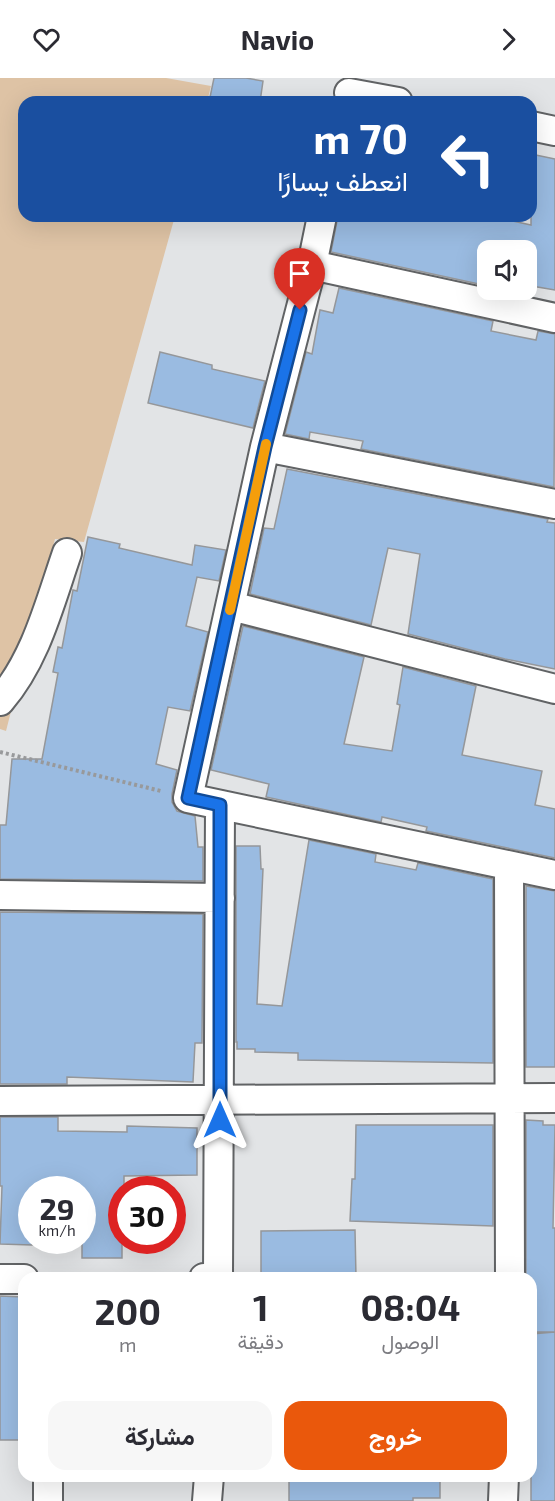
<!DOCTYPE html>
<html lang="ar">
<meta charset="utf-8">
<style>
:root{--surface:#fff;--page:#f7f7f7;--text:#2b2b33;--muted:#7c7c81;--accent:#ea580c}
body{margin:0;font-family:"Exo 2",Vazirmatn,sans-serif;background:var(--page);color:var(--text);direction:rtl;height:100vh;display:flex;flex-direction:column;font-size:22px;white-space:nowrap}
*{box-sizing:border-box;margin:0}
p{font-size:20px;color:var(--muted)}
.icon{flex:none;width:33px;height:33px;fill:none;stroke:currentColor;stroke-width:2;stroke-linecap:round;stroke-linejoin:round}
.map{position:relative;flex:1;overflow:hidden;direction:ltr}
.panel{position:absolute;left:18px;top:1194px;width:519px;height:210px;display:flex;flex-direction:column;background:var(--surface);border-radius:18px;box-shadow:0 6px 24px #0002;direction:rtl}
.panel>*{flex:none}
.guide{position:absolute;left:18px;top:18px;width:519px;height:126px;border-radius:18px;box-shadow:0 6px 24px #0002;direction:rtl;background:#1a4fa0;color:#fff;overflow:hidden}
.buttons{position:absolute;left:477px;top:162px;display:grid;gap:12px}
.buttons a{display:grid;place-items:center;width:60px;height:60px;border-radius:12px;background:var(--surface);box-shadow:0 6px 24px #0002;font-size:30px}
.speed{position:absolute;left:18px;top:1098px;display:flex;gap:12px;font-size:30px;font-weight:700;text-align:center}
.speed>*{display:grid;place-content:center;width:78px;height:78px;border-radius:50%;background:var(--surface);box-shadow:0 6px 24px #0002;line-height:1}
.speed small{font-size:15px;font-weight:400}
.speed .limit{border:9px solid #d22;background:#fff;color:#111}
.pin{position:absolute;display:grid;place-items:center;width:51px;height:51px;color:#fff;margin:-62px -26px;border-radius:50% 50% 50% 0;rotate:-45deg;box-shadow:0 0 6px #0007}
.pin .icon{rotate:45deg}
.me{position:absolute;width:66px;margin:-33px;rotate:0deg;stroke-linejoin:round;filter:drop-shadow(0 0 4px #0008)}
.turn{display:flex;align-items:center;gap:21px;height:126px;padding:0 30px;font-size:27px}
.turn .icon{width:78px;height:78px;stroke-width:2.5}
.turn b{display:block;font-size:42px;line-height:51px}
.eta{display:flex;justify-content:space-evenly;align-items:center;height:102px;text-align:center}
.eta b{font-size:36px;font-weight:700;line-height:42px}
.primary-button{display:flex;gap:12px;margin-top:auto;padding:12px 30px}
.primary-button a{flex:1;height:69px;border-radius:18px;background:var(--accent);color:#fff;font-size:24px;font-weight:700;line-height:69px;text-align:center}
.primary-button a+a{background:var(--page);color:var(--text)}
header{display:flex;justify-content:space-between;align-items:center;height:78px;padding:0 30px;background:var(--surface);font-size:27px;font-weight:700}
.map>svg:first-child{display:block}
.green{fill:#dec3a5}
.building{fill:#9abbe1;stroke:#95979a;stroke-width:1.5}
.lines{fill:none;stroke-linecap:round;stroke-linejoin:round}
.street-casing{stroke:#616365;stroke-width:32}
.path{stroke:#98999b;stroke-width:4;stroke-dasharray:3 3;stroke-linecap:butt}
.street{stroke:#fff;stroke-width:28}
.route-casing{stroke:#114b97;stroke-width:15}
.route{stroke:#1a73e8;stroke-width:10}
.slow{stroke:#f59e0b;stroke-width:10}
</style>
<header><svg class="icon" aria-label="forward" viewBox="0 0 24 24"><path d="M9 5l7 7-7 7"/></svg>Navio<svg class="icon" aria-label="heart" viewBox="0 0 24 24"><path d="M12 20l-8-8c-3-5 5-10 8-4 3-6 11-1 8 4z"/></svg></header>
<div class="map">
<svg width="555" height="1423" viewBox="0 0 555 1423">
<rect width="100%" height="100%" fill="#e2e4e6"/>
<path class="green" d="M0,0H166L211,8L207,24H24V138H175L84,464L55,461L6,653L0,651Z"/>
<path class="building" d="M214,0H246L263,3L260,24H209Z
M531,76L555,81V212L526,207V172H488V208L331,174L338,138H490L531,147Z
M339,210L493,243L491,253L536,262L538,253L555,256L554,409L361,371L363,363L310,354L309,361L285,356L306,274L312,276L320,232L333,235Z
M160,274L212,287V291L265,303L253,350L148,325Z
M287,391L548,441L547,444L555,445V591L505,581L408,556L420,476L388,470L371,547L250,516L264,450L274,451Z
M88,459L120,466L119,470L192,487L195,467L226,472L219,503L197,499L186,548L208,554L190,633L168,629L156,686L177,692L172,716V724L177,733L195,738L198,769H203V803L0,801V747H6L12,681H42L58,595L53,594L58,569L62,570L73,512L77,513Z
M243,548L364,579L344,666L392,673L400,627L397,626L403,589L476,608L462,677L542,693L535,727L555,731V780L426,753L427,749L382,739L381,744L266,719L269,706L211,692Z
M309,762L376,776L375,784L416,792L418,785L493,801V985L298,982V975L255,974V971H237V964H236V768H260L261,791H263L257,926L282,928Z
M526,808L555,813V989H526Z
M0,834L203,836L202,965H195L193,1004L67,999V1006H0Z
M0,1039H58V1053L127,1054V1048L197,1050V1097L124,1098V1112H122V1180H82V1112H32V1167L0,1166L2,1108H0Z
M526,1042L543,1043V1047H555L553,1150H555V1254H535L534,1208H531V1200H526Z
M356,1047H493V1148L350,1143L352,1101H355Z
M355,1152L356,1199H261V1153Z
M0,1218L24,1219V1333H21V1362H0Z
M555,1254V1423H531V1256Z
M289,1398H440V1420H413V1423H289Z"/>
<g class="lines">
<defs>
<path id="street" d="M349,15L398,24
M531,48L555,53
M322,138L312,187L265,369L188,720L555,797
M312,187L555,240
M265,369L555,426
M231,528L555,611
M0,623C36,581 49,527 67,475
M509,788L510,1200
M0,817L220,820
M0,1023L555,1020
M204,1200H218L220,727
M0,1201H24
M48,1398V1423
M207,1423L209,1398
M503,1423L504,1398"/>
</defs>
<use href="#street" class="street-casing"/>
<path class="path" d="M0,674L161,713"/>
<use href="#street" class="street"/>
</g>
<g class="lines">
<defs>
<path id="route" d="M220,1042V727L188,720L265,369L300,232"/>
</defs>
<use href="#route" class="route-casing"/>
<use href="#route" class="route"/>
<path class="slow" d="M230,532L266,366"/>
</g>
</svg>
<div class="buttons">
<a><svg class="icon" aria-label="sound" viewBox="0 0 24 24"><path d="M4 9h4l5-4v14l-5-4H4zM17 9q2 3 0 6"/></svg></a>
</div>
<div class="speed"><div>29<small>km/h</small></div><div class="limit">30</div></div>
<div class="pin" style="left:300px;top:232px;background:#d93025"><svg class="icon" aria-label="arrive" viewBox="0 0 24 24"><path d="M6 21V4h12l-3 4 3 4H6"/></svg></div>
<svg class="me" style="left:220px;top:1042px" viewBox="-20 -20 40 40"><path d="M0-17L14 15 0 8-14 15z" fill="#1a73e8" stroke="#fff" stroke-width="4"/></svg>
<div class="guide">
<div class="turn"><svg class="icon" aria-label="left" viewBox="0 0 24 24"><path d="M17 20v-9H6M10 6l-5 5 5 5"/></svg><div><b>70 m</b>انعطف يسارًا</div></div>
</div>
<section class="panel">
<div class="eta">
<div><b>08:04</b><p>الوصول</p></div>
<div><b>1</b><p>دقيقة</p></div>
<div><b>200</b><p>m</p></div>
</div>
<div class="primary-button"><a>خروج</a><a>مشاركة</a></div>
</section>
</div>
